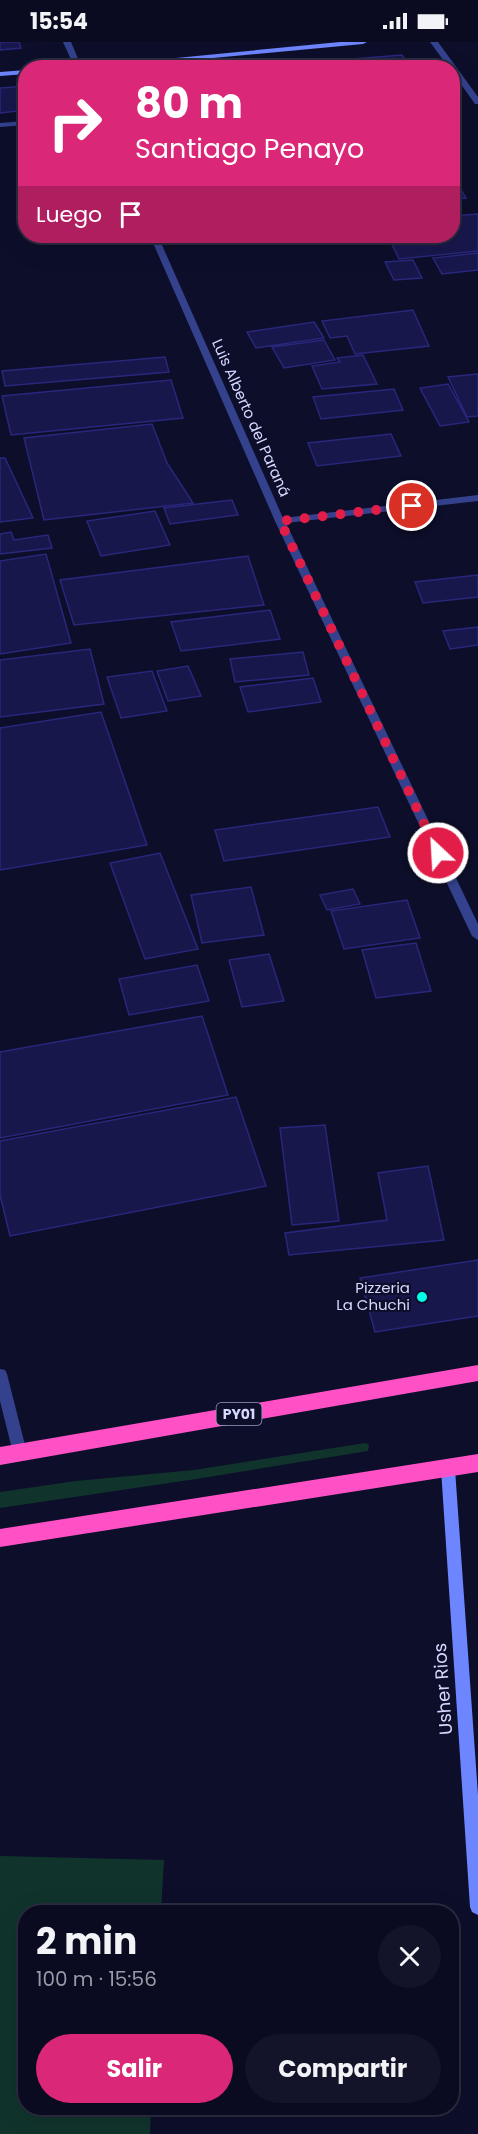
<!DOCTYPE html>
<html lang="es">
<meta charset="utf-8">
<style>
:root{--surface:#0a0a20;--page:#131329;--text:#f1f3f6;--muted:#999aa5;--line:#2a2b3e;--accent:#db2777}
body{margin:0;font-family:Poppins,sans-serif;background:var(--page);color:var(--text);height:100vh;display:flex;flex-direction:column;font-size:22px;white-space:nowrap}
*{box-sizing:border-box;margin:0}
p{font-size:20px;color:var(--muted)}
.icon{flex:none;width:33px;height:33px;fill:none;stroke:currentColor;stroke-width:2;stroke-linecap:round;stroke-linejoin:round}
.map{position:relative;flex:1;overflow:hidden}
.details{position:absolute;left:18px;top:1863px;width:441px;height:210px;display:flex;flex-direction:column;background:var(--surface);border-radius:24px;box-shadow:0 6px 24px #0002,0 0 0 2px var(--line)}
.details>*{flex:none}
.hud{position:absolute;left:18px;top:18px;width:442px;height:183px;border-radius:24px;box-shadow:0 6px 24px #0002,0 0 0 2px var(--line);background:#db2777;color:#fff;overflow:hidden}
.pin{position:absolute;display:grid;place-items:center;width:51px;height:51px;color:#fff;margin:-26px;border:3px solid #fff;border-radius:50%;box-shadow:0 2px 6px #0007}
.me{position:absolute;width:66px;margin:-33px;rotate:335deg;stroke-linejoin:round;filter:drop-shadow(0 0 4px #0008)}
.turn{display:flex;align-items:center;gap:21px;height:126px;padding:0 18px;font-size:27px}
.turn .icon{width:78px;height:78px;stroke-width:2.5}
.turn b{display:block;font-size:42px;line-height:51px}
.then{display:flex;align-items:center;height:57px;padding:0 18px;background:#0003;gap:12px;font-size:22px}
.round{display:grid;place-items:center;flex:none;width:63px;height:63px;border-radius:32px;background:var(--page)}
.summary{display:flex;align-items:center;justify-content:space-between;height:102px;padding:0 18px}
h1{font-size:36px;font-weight:700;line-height:45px}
.button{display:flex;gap:12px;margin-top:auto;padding:12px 18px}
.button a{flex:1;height:69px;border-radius:36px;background:var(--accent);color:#fff;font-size:24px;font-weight:700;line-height:69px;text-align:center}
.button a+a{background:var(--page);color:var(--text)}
.status{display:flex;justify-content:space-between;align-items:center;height:42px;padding:0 30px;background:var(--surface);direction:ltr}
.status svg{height:16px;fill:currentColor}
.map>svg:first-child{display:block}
.green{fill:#10342c}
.building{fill:#18174c;stroke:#28277b;stroke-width:1.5}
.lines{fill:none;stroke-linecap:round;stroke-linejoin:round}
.lane{fill:#34418d;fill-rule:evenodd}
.street{fill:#34418d;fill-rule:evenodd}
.secondary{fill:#6d85ff;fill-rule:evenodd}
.highway{fill:#ff51c5;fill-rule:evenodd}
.route{stroke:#e11d48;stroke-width:10;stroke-dasharray:0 18}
.poi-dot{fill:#02ffe8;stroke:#0d0e2a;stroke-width:2}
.labels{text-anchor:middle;stroke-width:4.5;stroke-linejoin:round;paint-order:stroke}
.shield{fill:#0d0e2a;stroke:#9a9cbf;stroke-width:1.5}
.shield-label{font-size:14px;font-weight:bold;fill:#d6d9ff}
.street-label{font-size:15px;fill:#d6d9ff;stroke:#0d0e2a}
.poi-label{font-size:15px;fill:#d6d9ff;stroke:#0d0e2a;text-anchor:end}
.near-street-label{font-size:18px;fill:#d6d9ff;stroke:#0d0e2a}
</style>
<div class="status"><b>15:54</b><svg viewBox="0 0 49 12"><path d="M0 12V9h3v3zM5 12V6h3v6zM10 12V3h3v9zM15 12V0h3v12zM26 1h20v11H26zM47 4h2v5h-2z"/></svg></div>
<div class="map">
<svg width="478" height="2092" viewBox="0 0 478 2092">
<rect width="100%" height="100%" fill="#0d0e2a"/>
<path class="green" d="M365,1401L369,1403L368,1409L196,1437L0,1466V1450L76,1439L194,1428Z
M0,1814L164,1818L161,1870H26V2066H151L150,2092H0Z"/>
<path class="building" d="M0,0H19L21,6L0,8Z
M402,13L410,26H277L276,23Z
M26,44V68L0,71V46Z
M453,134L466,156L453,157Z
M478,172V209L399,217L388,194H453V174Z
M478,211V228L442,232L433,216Z
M413,218L422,236L394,238L385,220Z
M413,268L429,304L355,312L347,294L330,296L322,279Z
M314,280L324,296L256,306L247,290Z
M324,298L335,318L284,326L272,305Z
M363,313L377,342L322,347L312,324L340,320L337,316Z
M165,315L169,330L5,344L2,329Z
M478,332V374L467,375L448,335Z
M171,338L183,376L11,393L2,354Z
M448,342L469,380L440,384L420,346Z
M394,347L403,368L321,377L313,355Z
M152,382L167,421L193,461L44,478L24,396Z
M391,392L401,414L317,424L308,401Z
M0,416H5L33,476L0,480Z
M232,458L238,473L170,482L164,466Z
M155,469L170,503L101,514L87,479Z
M11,490L14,498L48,493L52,506L0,512V492Z
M46,512L71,601L0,612V519Z
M248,514L264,563L74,583L60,538Z
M478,533V555L423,561L415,540Z
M270,568L280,597L181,609L171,580Z
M478,585V603L450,607L443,589Z
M90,607L104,662L0,675V618Z
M303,610L309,633L235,640L230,617Z
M188,624L201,654L168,659L157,629Z
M152,629L167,669L121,676L107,635Z
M313,636L321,660L248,670L240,645Z
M101,670L147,803L0,828V686Z
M378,765L390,795L224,819L215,788Z
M160,811L198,907L145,917L110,821Z
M251,845L264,893L202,901L191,853Z
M353,847L360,862L327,868L320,853Z
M407,858L420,896L344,907L331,869Z
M416,901L431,949L376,956L362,908Z
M269,912L284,959L242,965L229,918Z
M197,923L209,959L129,973L119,937Z
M202,974L228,1053L0,1096V1010Z
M236,1055L266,1144L10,1194L0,1153V1099Z
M325,1083L339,1179L292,1183L280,1086Z
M428,1124L444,1198L289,1213L285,1191L387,1178L378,1131Z
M478,1218V1274L375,1290L360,1236Z"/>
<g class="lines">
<path class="lane" d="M26,79V83L0,85V81Z"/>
<path class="street" d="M63,0H71L82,26H75Z
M430,0H438L478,55V62H475L453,31V26H449Z
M150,194H158L283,476L478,453V459L286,481L478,882V898L472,894L275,479Z
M0,1327L5,1328L7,1332L27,1411L25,1415L20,1417L15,1415L13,1411L0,1359Z"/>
<path class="secondary" d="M340,0H367L363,2L105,26H73Z
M26,28V32L0,34V30Z
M448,1421L453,1423L455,1427L478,1753V1873L472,1870L470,1865L441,1427L443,1423Z"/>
<path class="highway" d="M478,1323V1339L0,1423V1405Z
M478,1412V1430L0,1505V1487Z"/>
</g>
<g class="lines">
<path class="route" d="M412,464L280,479L438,811"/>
</g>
<circle class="poi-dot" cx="422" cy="1255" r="6"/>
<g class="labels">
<rect class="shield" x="216.5" y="1361" width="45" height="22" rx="4.5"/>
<g class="shield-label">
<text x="239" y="1377">PY01</text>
</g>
<g class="street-label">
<text transform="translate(251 376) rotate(66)" y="5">Luis Alberto del Paraná</text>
</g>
<g class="poi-label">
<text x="410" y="1251">Pizzeria<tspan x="410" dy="17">La Chuchi</tspan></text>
</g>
<g class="near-street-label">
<text transform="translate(443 1647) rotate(-94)" y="6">Usher Rios</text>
</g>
</g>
</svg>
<div class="pin" style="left:412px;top:464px;background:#d93025"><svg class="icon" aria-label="arrive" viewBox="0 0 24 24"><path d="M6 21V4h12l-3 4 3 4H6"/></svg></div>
<svg class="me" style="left:438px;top:811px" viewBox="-20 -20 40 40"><circle r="17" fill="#e11d48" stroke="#fff" stroke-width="3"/><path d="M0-11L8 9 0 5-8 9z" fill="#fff"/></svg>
<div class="hud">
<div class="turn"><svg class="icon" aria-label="right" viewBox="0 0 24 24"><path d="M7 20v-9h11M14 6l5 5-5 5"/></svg><div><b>80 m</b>Santiago Penayo</div></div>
<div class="then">Luego<svg class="icon" aria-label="arrive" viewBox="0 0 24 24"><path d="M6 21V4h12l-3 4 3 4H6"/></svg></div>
</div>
<section class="details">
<div class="summary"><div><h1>2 min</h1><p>100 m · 15:56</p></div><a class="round"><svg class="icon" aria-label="close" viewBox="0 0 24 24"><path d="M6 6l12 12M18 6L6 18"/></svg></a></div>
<div class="button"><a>Salir</a><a>Compartir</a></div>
</section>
</div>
